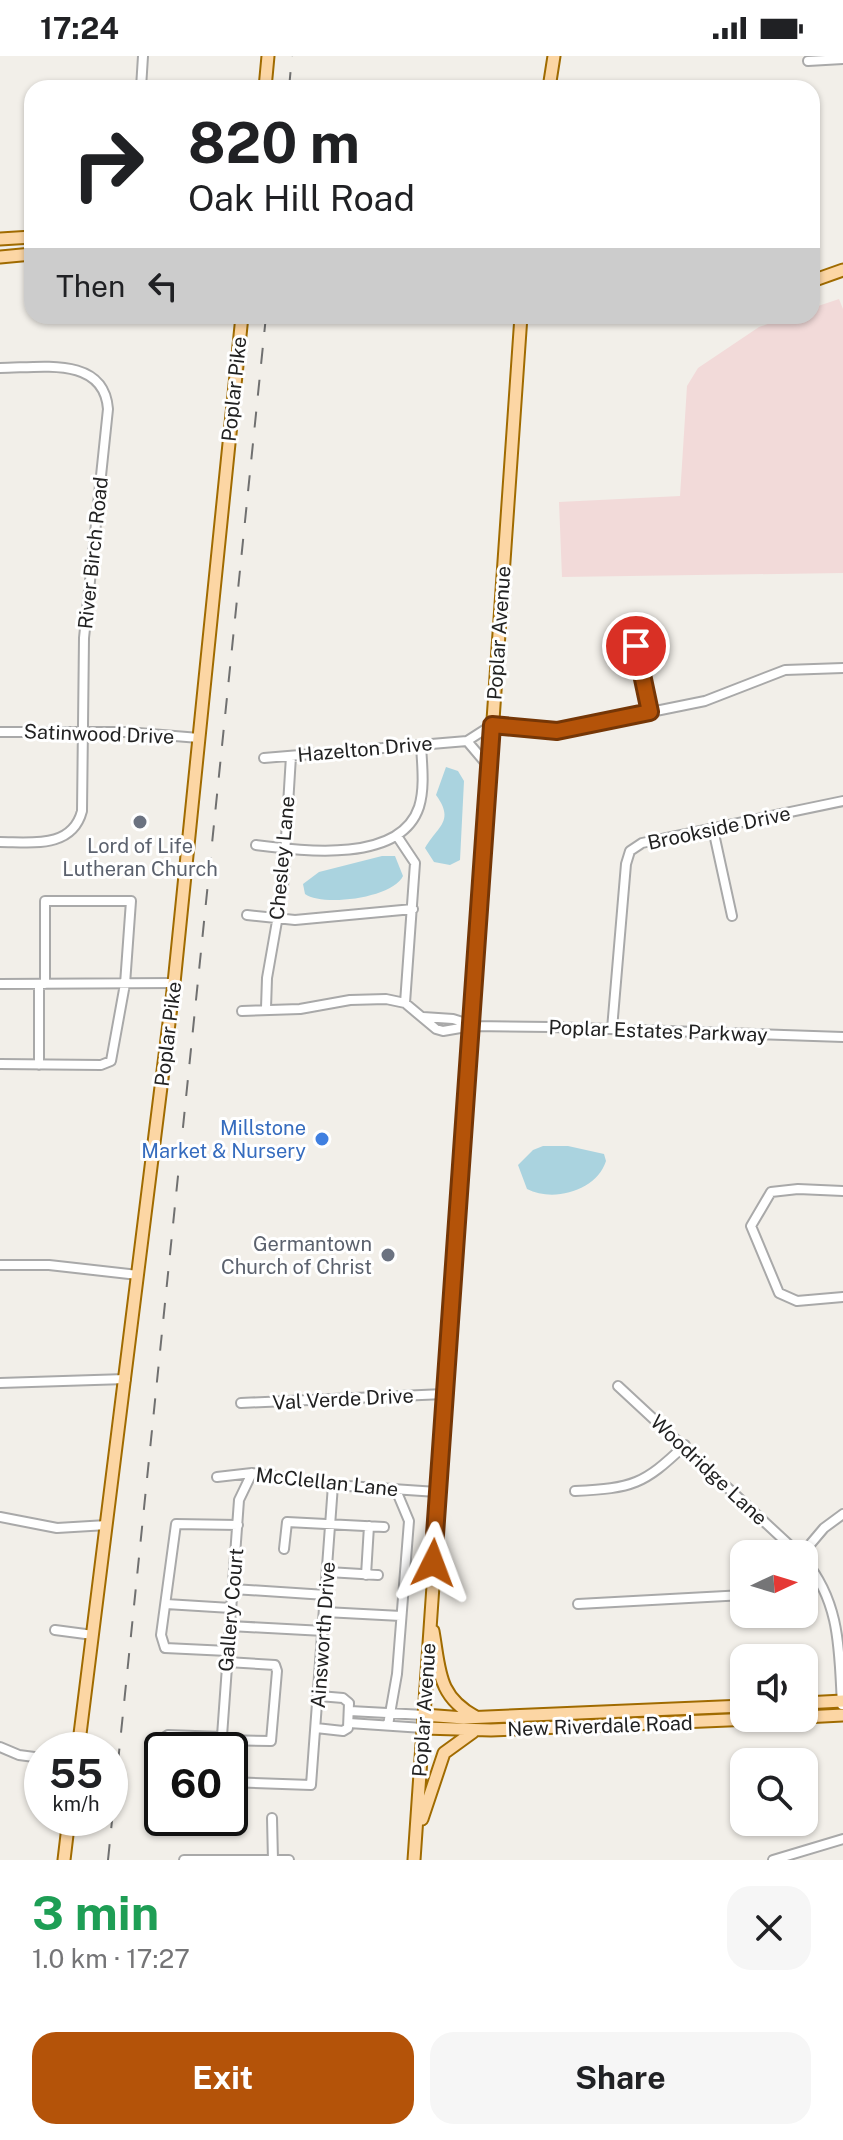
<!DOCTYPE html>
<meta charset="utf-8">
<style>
:root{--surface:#fff;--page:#f6f6f6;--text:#202124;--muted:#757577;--accent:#b45309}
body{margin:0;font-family:"Public Sans",sans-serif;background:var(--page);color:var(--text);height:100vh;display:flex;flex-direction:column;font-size:30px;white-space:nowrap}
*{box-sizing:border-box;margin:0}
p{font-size:26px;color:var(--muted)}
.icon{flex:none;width:44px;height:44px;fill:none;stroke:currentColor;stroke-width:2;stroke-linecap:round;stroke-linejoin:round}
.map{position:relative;height:1804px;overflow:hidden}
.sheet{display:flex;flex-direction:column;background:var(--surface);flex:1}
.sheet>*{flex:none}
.banner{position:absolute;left:24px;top:24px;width:796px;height:244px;border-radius:24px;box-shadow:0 2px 6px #0004;background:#fff;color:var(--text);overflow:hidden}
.needle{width:52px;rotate:86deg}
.controls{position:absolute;left:730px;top:1484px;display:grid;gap:16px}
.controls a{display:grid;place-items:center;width:88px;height:88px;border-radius:16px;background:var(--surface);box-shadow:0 2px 6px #0004;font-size:40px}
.speed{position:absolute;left:24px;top:1676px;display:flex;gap:16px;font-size:40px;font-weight:700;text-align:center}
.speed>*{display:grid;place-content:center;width:104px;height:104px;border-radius:50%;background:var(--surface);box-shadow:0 2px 6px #0004;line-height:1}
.speed small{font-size:20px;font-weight:400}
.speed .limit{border:4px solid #111;border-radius:12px;background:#fff;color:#111}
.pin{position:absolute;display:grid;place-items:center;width:68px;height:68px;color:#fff;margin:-34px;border:4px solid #fff;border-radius:50%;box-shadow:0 2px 8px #0007}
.me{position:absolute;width:88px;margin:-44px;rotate:3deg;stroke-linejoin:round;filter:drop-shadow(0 0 6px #0008)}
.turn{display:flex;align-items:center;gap:28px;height:168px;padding:0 32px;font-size:36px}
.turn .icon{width:104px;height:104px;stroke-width:2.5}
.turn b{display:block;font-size:56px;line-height:68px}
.then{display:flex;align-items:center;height:76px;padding:0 32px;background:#0003;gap:16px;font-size:30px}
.round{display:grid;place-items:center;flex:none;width:84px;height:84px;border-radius:24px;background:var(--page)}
.head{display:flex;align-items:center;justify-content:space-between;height:136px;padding:0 32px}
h1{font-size:48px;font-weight:700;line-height:60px;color:#1e9e55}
.cta{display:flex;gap:16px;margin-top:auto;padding:16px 32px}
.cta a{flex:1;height:92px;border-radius:24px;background:var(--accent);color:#fff;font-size:32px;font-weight:700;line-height:92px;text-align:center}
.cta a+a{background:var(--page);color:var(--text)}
.status{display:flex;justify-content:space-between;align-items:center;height:56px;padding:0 40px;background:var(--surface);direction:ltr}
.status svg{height:22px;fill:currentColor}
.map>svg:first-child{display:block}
.commercial{fill:#f2dad9}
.water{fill:#aad3df}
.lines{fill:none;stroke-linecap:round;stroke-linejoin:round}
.minor-casing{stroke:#a9a9a9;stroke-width:12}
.major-casing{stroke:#a06b00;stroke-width:15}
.minor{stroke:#fff;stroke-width:8}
.major{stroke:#fcd6a4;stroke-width:11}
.rail{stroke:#707070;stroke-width:2;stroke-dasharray:16 16;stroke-linecap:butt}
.route-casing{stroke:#753606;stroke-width:20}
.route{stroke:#b45309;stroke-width:14}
.worship-dot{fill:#6b7280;stroke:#fff;stroke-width:3}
.shop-dot{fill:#3f7fe0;stroke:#fff;stroke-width:3}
.labels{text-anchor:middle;stroke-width:6;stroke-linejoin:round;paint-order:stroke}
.street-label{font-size:20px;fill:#222;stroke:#fff}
.worship-label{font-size:20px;fill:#5b616d;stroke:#fff}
.shop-label{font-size:20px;fill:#366cbe;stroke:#fff;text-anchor:end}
</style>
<div class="status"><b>17:24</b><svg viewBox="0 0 49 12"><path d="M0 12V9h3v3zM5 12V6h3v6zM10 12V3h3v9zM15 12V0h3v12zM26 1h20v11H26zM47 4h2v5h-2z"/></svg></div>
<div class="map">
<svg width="843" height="1804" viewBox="0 0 843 1804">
<rect width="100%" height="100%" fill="#f2efe9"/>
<path class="commercial" d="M839,243L843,253V517L562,521L559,446L680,440L687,330L698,312L759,271L790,260H812V252Z"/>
<path class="water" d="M446,711L458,715L464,725L460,804L450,809L434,806L425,792C438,770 455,765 436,739Z
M382,800H395L403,820C393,842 323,851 305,838L303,828L319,816Z
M543,1090H568L604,1098L606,1105C597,1134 554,1147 527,1133L518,1109L533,1094Z"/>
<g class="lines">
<defs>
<path id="minor" d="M808,5L843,3
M141,32L143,0
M0,312C39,312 104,299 108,353L84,582L82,755C72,793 31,786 0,786
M636,590L650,656
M0,676H126L199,682
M467,685L489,711
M264,702L467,685L492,669L557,675L705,645L785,614L843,612
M713,773L732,860
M397,780L415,807L405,947
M256,789C303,795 400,808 419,751C425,732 422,708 421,689
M247,859L295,864L413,853
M0,928L174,927
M266,952L267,922L283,831L291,700
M242,955L300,953L350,944L386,943L405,947L436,973L443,975L472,970L550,971L843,981
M423,961L453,963L472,969
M612,973L626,808L630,795L642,787L843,745
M0,1008L101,1009L111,1005L125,928L131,845H45V928
M39,1009V928
M843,1135L798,1133L771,1136L751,1170L779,1237L797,1245L843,1241
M0,1209H49L138,1219
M0,1327L126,1323
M618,1330L799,1498
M241,1347L444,1338
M217,1421L252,1417L333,1429L437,1436
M575,1435C633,1432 643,1429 685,1389
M0,1461L57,1472L107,1469
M284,1493L287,1466L384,1471
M802,1498L824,1472L843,1458
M804,1503C841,1547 839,1595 842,1649
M328,1516L378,1519
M366,1519L369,1470
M233,1533L326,1539
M166,1548L231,1552
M578,1548L744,1539
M325,1556L401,1560
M230,1570L324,1575
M55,1574L93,1579
M228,1595L165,1592L161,1579L176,1468L238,1469
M350,1655L424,1659
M349,1667L423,1672
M388,1669L397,1618L409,1465L396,1434
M316,1672L343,1675L348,1672L349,1647L343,1642L319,1640
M221,1684L271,1685L277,1615L275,1609L227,1606
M0,1691L19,1699L42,1702
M221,1694L239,1444L252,1417
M162,1718L157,1717L159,1685L168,1679L222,1681
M230,1726L311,1729L333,1429
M272,1762L273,1804
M184,1804H289
M773,1804L843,1783"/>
<path id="major" d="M265,32L268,0
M549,32L554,0
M0,183L32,181
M0,201L32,198
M812,225L843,214
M433,1575C440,1614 437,1640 476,1661
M804,1647L843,1645
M424,1659L464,1662L744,1650
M804,1661L843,1659
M423,1672L491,1674L777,1662
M78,1694L174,927L242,260
M422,1763L444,1697L473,1676
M64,1804L69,1762
M414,1804L521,260"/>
</defs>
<use href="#minor" class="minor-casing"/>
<use href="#major" class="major-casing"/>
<use href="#minor" class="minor"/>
<use href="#major" class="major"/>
<path class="rail" d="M289,32L292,0
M108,1804L266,260"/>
</g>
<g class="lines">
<defs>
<path id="route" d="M433,1507L492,669L557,675L650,656L636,590"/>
</defs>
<use href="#route" class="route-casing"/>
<use href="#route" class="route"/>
</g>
<g class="worship-dot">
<circle cx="140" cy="766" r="8"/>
<circle cx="388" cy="1199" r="8"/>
</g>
<circle class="shop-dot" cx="322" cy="1083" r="8"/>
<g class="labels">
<g class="street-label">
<text transform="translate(234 333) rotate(-84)" y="7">Poplar Pike</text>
<text transform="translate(93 497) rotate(-84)" y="7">River Birch Road</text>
<text transform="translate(499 577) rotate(-86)" y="7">Poplar Avenue</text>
<text transform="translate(99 678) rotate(2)" y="7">Satinwood Drive</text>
<text transform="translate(365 693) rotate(-5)" y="7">Hazelton Drive</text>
<text transform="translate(719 772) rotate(-12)" y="7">Brookside Drive</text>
<text transform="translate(282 802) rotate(-85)" y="7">Chesley Lane</text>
<text transform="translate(658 975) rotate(2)" y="7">Poplar Estates Parkway</text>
<text transform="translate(168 978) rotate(-83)" y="7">Poplar Pike</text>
<text transform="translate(343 1343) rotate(-3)" y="7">Val Verde Drive</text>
<text transform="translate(709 1414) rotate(43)" y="7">Woodridge Lane</text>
<text transform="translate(327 1426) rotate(6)" y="7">McClellan Lane</text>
<text transform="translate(231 1554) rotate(-85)" y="7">Gallery Court</text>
<text transform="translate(323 1579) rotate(-86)" y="7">Ainsworth Drive</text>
<text transform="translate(424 1654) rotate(-86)" y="7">Poplar Avenue</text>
<text transform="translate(600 1670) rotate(-2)" y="7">New Riverdale Road</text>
</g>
<g class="worship-label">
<text x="140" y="797">Lord of Life<tspan x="140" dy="23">Lutheran Church</tspan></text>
<text x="372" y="1195" text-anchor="end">Germantown<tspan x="372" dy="23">Church of Christ</tspan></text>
</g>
<g class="shop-label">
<text x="306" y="1079">Millstone<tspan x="306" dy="23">Market &amp; Nursery</tspan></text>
</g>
</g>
</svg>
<div class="controls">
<a><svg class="needle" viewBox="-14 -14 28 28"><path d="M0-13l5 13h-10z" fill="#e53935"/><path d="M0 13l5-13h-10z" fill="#757577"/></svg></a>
<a><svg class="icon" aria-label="sound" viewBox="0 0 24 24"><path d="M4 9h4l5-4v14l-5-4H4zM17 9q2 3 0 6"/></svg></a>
<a><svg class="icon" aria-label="search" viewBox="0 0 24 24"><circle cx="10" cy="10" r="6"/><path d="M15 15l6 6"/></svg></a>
</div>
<div class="speed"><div>55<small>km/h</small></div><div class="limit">60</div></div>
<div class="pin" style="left:636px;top:590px;background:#d93025"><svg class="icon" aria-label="arrive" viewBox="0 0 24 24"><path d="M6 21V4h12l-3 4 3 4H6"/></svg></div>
<svg class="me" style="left:433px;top:1507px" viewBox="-20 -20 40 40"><path d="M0-17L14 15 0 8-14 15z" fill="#b45309" stroke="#fff" stroke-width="4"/></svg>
<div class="banner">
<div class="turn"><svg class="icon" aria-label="right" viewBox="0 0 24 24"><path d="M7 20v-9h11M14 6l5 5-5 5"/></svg><div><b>820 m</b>Oak Hill Road</div></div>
<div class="then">Then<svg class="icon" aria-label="left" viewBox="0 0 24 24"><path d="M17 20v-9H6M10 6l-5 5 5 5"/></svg></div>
</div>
</div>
<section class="sheet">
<div class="head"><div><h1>3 min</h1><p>1.0 km · 17:27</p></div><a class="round"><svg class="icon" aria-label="close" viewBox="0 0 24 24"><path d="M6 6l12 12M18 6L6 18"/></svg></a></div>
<div class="cta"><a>Exit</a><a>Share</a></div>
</section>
